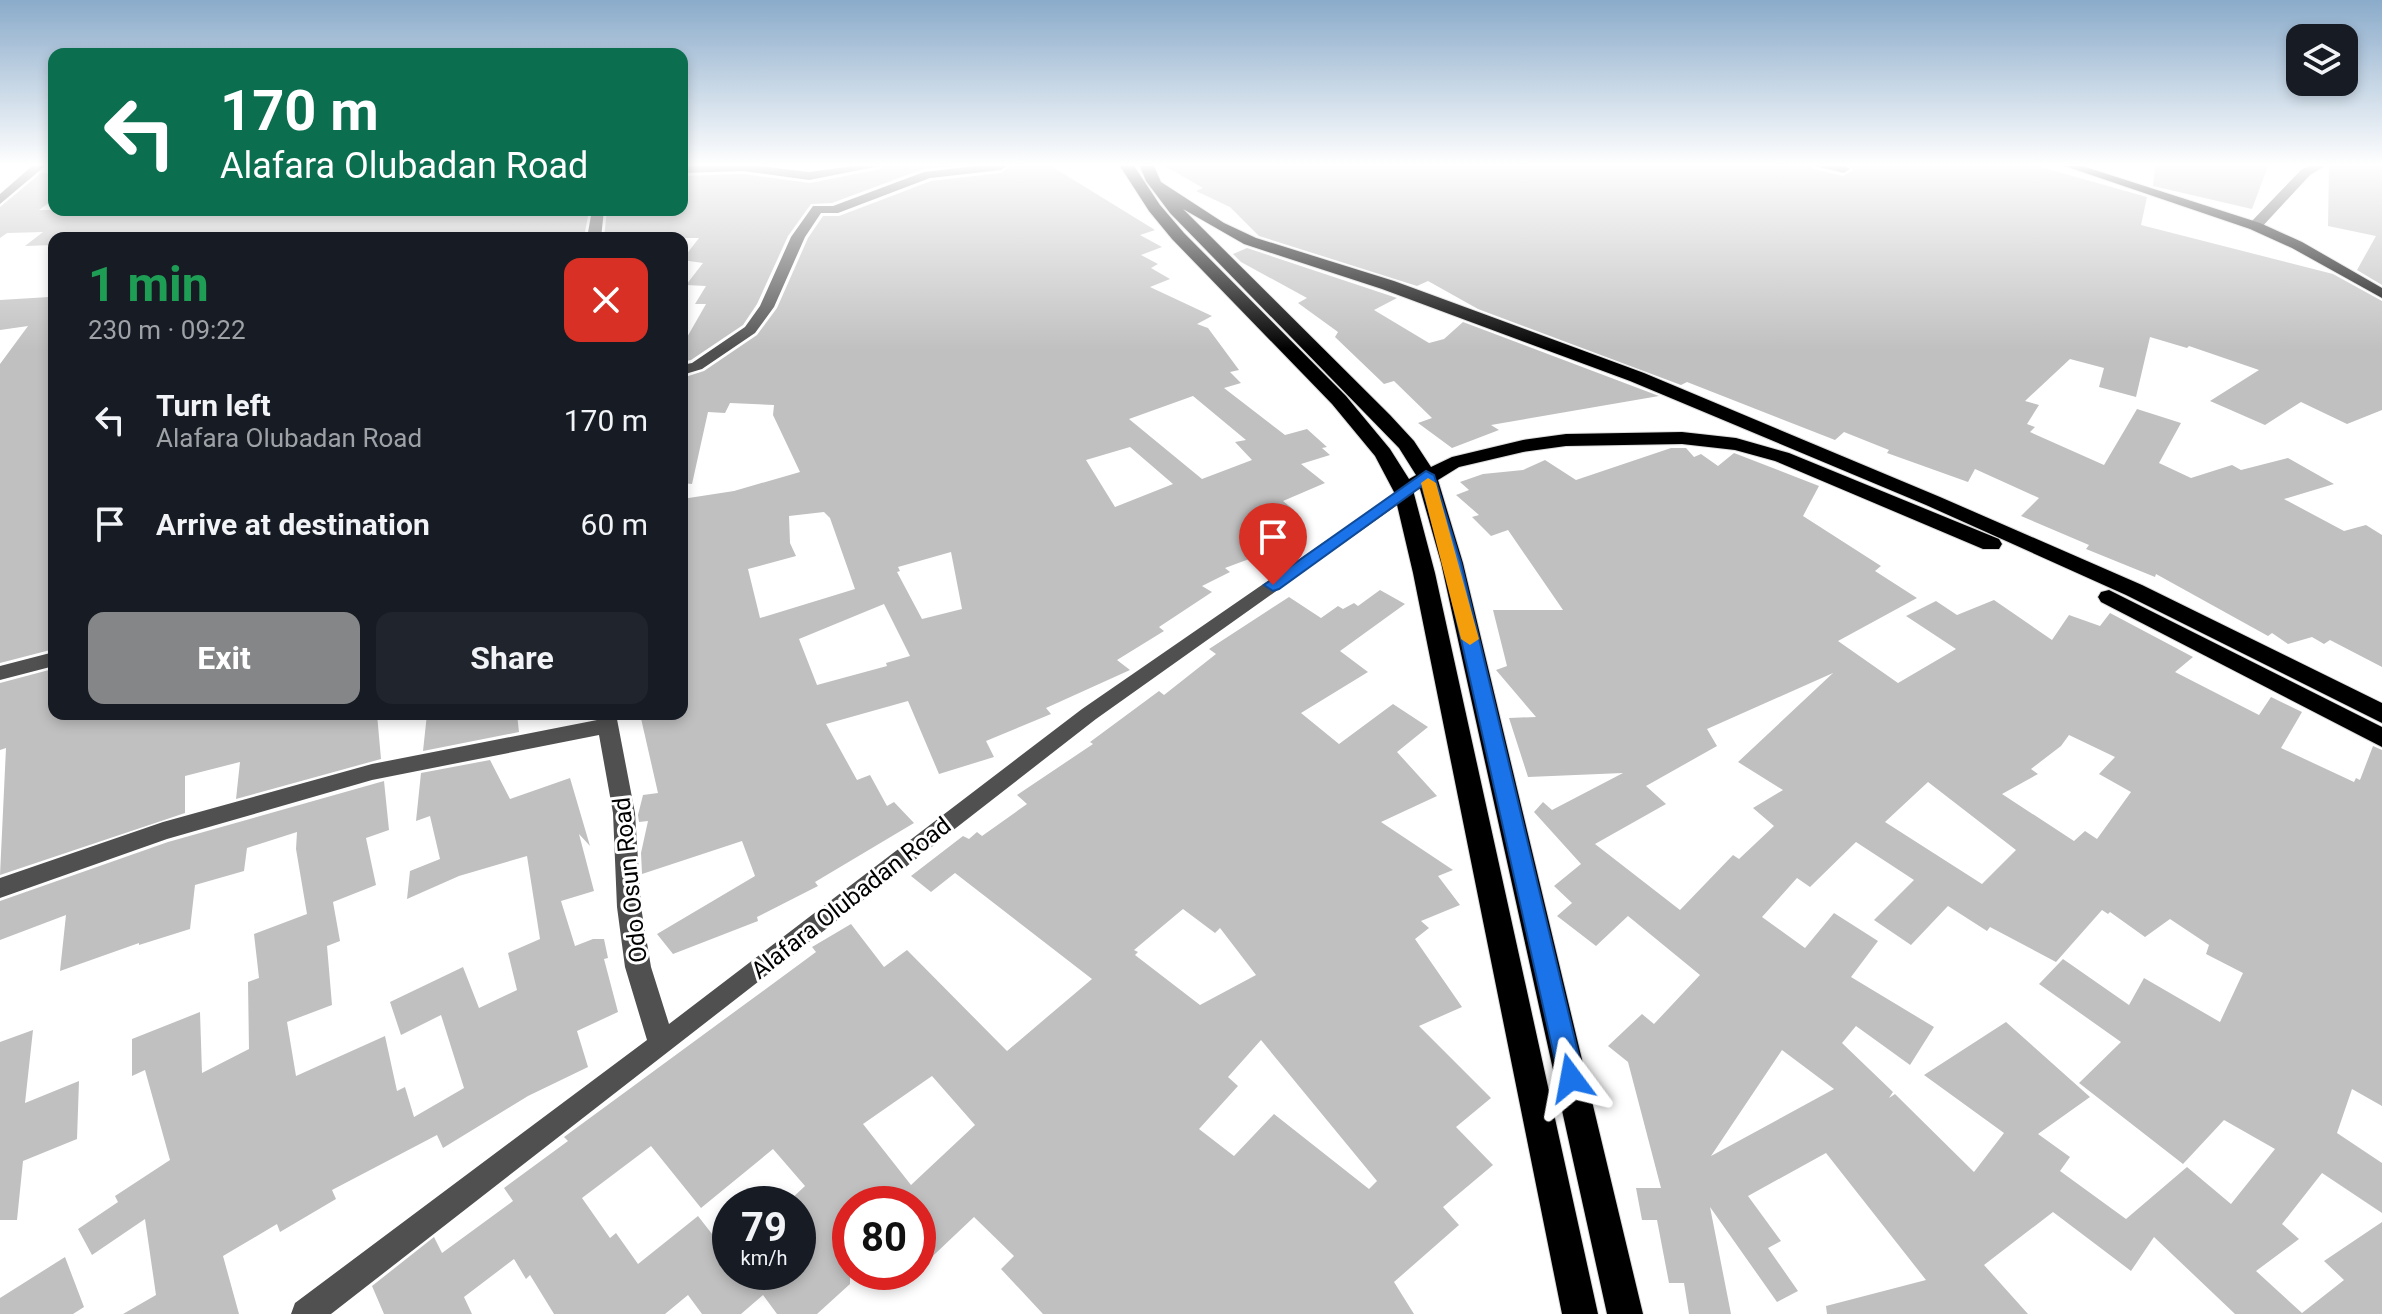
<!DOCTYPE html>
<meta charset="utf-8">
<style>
:root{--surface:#171b24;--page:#20242c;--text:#f1f3f6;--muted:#9ea1a6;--accent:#858687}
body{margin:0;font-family:Roboto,sans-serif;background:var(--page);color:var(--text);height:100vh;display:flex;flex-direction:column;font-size:30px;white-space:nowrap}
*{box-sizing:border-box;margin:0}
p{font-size:26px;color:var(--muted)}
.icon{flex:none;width:44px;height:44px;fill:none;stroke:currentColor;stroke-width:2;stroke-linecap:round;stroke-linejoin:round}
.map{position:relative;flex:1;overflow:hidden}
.details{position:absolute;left:48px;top:232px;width:640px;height:488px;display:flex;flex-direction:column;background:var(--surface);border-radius:16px;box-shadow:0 4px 12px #0003}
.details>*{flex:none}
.banner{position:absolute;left:48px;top:48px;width:640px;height:168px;border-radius:16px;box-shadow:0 4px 12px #0003;background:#0b6e4f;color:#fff;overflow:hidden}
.buttons{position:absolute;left:2286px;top:24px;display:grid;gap:16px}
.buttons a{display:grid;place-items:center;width:72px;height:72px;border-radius:16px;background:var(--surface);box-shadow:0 4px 12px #0003;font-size:40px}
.speed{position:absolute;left:712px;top:1186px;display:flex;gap:16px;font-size:40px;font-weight:700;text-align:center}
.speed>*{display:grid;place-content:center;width:104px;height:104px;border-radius:50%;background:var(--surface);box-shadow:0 4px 12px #0003;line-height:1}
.speed small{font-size:20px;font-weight:400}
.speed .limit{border:12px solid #d22;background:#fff;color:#111}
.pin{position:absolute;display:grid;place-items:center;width:68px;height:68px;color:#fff;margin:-82px -34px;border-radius:50% 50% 50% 0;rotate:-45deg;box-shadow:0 0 8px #0007}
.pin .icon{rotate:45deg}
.me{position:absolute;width:88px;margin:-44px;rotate:347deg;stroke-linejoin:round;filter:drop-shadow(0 0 6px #0008)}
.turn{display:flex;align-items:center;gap:28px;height:168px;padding:0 40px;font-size:36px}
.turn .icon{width:104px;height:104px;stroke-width:2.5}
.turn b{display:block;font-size:56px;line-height:68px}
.round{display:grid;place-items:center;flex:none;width:84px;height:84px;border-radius:16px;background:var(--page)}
.overview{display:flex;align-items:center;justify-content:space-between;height:136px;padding:0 40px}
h1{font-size:48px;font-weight:700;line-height:60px;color:#1e9e55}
.cta{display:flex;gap:16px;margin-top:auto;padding:16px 40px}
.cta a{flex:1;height:92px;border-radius:16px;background:var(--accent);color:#fff;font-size:32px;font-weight:700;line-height:92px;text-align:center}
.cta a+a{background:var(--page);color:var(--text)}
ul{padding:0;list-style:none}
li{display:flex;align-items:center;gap:24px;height:104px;padding:0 40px}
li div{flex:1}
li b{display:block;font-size:30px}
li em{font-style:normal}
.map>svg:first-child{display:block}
.building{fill:#c0c0c0;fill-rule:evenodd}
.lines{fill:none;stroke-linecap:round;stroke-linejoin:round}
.major-casing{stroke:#dbdbdb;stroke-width:2}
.highway-casing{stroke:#dbdbdb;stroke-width:2}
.minor{fill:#505050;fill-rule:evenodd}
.major{fill:#000;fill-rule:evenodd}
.highway{fill:#000;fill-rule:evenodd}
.route{fill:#1a73e8;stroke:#114b97;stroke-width:2}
.slow{fill:#f59e0b}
.labels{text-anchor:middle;stroke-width:6;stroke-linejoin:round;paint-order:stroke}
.street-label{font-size:24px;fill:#000;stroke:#fff}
</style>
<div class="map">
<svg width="2382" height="1314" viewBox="0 0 2382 1314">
<rect width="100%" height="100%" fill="#fff"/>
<path class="building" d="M883,166H953L923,169L832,203L811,204L788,236L757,304L743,325L691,360L682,362V346L706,304H695L706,286L686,285L703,263L682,260L699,238H604L607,210H682V176L743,174L810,183L881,169Z
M1010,166H1051L1155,230L1140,235L1162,247L1141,255L1158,264L1151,268L1170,279L1150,287L1212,316L1197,324L1208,328L1239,370L1230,372L1241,383L1224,388L1285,435L1307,429L1327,447L1322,448L1330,455L1301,464L1325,483L1283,501L1294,510L1246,530L1268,552L1225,568L1230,572L1202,586L1212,592L1159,627L1164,631L1117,660L1130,670L1046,708L1051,714L986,741L994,757L939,774L908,701L826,724L857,780L870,775L887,806L894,802L914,823L815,882L818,886L757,917L758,921L673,954L657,934L755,876L742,841L642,874L641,853L648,821L639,822L638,815L643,795L658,793L640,714H682V499L734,491L800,472L773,415L774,405L730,403L725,413L708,412L692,484L682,483V378L704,371L757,335L777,308L808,238L823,216H839L931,181L1001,173ZM1193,396L1246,440L1235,442L1252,460L1202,479L1129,419ZM1130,447L1173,484L1115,507L1086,460ZM824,512L830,518L855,589L760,618L748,569L796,556L790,543L789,516ZM951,552L962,609L922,619L897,572L900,571L898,567ZM884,604L910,656L886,663L887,666L817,685L799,639Z
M1165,166H1811L1813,169L1843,176L1853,170L1850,166H2037L2147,197L2141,225L2333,274L2382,301V410L2347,424L2301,402L2265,425L2210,401L2259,370L2189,346L2187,348L2150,337L2136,397L2099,387L2104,368L2070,359L2025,401L2039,405L2027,424L2035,427L2030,432L2104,465L2137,409L2181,423L2159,463L2191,478L2232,465L2241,470L2288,458L2334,484L2284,499L2344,531L2366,525L2382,535V667L2330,640L2324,644L2312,637L2288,644L2272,633L2268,636L2156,574L2155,577L2086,549L2089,545L2021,516L2039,498L1975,469L1968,482L1887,453L1889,450L1844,432L1835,440L1687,382L1681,385L1478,309L1428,281L1417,286L1259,236L1230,207L1196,191L1203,188Z
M2155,166H2268L2252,209L2153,186Z
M2329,166H2382V285L2357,270L2376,236L2328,226Z
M41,173H54V199L39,210H589L584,238H332L334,235L54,238V245L25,246L43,232L7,233L0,238V207Z
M1247,248L1397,298L1374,310L1429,343L1444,339L1463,322L1659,396L1491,425L1499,430L1452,448L1418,423L1432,418L1394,381L1384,384L1335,337L1338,332L1298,303L1307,298L1241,262L1233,254Z
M54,290V649L0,663V364L28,326L0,330V300L49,297Z
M1671,448H1686L1694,457L1701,454L1718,466L1734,453L1819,486L1803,516L1881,566L1875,571L1917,598L1838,641L1898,683L1956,649L1906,616L1936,601L1957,615L1994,600L2052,640L2069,615L2100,626L2110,613L2193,657L2175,672L2259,715L2271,697L2302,712L2281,748L2354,782L2356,778L2360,780L2373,746L2382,750V1106L2352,1089L2337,1133L2382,1163V1213L2322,1173L2282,1224L2299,1239L2256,1271L2302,1313L2344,1280L2324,1261L2382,1222V1314H2235L2154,1237L2131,1271L2053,1212L1984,1265L2028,1314H1827L1826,1306L1926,1280L1826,1153L1748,1196L1781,1241L1768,1248L1798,1291L1777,1302L1710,1207L1731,1314H1689L1684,1283H1669L1657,1220H1642L1636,1188H1661L1628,1062L1608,1046L1642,1014L1654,1024L1700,975L1628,916L1596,946L1557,916L1572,903L1554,886L1581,864L1534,812L1543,802L1552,810L1623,773L1528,777L1509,718L1536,717L1496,670L1507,666L1493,610H1563L1508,530L1491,536L1472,517L1479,515L1456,495L1469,490L1460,482L1483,474L1523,470L1545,460L1576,480ZM1833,673L1738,762L1783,790L1753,808L1774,826L1739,859L1733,855L1680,910L1595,844L1666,804L1646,786L1717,746L1707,729ZM2069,735L2115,757L2099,774L2131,792L2097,839L2085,831L2074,841L2002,794L2038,774L2031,769L2061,746ZM1928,782L2016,850L1982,884L1885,822ZM1856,842L1914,880L1874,920L1911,945L1948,906L1987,931L1990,927L2056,962L2102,910L2108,914L2110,912L2145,937L2170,919L2209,945L2206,954L2243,973L2220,1022L2144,978L2129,1005L2063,959L2039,984L2121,1042L2079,1083L2183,1164L2224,1120L2275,1149L2231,1204L2187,1167L2126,1219L2060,1171L2070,1157L2038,1134L2090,1097L2006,1022L1924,1075L2004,1133L1974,1172L1895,1094L1889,1098L1893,1092L1842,1043L1856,1026L1910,1065L1934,1027L1851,977L1878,941L1834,913L1805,948L1762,917L1797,878L1810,887ZM1782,1050L1834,1089L1711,1156Z
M1380,590L1405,604L1340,651L1368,672L1301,713L1339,744L1393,704L1428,727L1397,752L1437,796L1381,822L1453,870L1438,876L1460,905L1421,921L1429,928L1415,939L1462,1007L1419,1026L1491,1098L1456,1127L1493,1165L1443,1207L1459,1225L1394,1282L1414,1314H1043L1001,1269L1014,1256L974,1217L918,1270V1204H850V1284L817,1314H777L763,1295L741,1314H702L688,1295L665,1314H554L530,1275L526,1279L514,1259L464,1297L472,1314H384L372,1286L434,1237L442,1253L513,1201L504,1188L568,1141L564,1137L816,952L812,947L851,924L884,967L907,950L1007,1051L1092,979L955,873L931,892L911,876L963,836L969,839L977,832L982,836L1027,804L1017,795L1093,744L1090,742L1159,691L1164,695L1216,654L1209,649L1289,597L1321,618L1338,606L1343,609L1354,603L1358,606ZM1183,909L1215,933L1220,928L1256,975L1200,1005L1135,955L1138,952L1134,950ZM1261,1040L1377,1181L1369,1189L1274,1114L1234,1156L1199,1129L1238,1086L1228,1077ZM932,1076L975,1125L911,1185L863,1124ZM651,1146L701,1208L773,1149L805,1186L789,1201L798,1204V1272H730V1257L698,1216L638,1264L616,1233L610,1238L582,1198Z
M49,670L54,685V714H377L381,759L236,799L240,762L185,776V813L0,875L6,748L0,750V683Z
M427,714H517L519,732L423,751Z
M490,760L510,799L570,778L590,846L579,834L594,891L561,901L575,946L593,939H604L608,958L604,959L618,1012L577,1031L588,1067L528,1096L443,1148L437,1135L332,1190L336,1199L280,1232L277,1224L223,1256L239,1314H123L156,1295L145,1219L92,1255L78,1229L118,1202L115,1196L170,1160L145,1070L132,1076V1039L200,1012L202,1073L249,1049L248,982L259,978L254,934L307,914L296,849L297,832L247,848L244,871L195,885L190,929L139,945V943L60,971L66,915L0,940V901L168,842L384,781L389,830L366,838L376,885L333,902L340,941L327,946L332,1005L287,1022L296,1076L385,1036L397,1091L405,1087L414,1117L464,1088L441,1015L401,1035L390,1002L463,967L479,1008L517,990L508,953L540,939L527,856L459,876L407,899L410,871L440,859L430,816L416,821L421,773Z
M33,1030L25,1103L79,1081L77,1139L23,1161L17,1220H0V1042Z
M65,1257L84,1307L73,1314H0V1298Z"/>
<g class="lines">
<defs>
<path id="major" d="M2065,166H2082L2260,223L2302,242L2382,288V298L2292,248L2250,229Z"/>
<path id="highway" d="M1120,166H1134L1160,205L1184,233L1346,396L1390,449L1409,479L1416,475L1399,448L1170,213L1146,181L1140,166H1154L1161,182L1224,223L1256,238L1394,281L1644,373L1940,497L2142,585L2382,703V723L2126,595L1926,505L1630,381L1382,289L1244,244L1183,209L1390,415L1414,441L1431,467L1452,457L1523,440L1566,434L1682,432L1736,438L1789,453L1999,539L2002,544L1999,549H1983L1775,461L1735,450L1682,444L1566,446L1523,452L1459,467L1438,480L1463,563L1643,1314H1607L1441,563L1420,489L1413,490L1435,573L1598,1314H1562L1413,573L1394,492L1375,456L1332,404L1172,239L1149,211Z
M2109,590L2382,727V747L2101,602L2098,597L2101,592Z"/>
</defs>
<use href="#major" class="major-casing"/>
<use href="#highway" class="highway-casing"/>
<path class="minor" d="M32,166H45L0,204V194Z
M682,166H759L809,172L853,166H880L809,180L743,171L682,173Z
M975,166H1007L1001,170L930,178L838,213H821L805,237L774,307L755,333L702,369L682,375V365L692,363L745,327L760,306L791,237L813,206H833L924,172Z
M1814,166H1845L1850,169L1844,173Z
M2310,166H2325L2310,175L2260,229H2250V223L2302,169Z
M592,210H604L601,238H587Z
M1404,487L1413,492L1410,496L1096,719L331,1314H291L295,1303L647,1040L625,967L617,907L613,813L599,735L372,780L167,839L0,898V878L163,822L372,764L597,720L596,714H616L635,813L641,907L651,967L669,1024L1082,709Z
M54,652V666L0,680V666Z"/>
<use href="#major" class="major"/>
<use href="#highway" class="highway"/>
</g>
<linearGradient id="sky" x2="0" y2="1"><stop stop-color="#8aabca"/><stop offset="0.47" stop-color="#fff"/><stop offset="1" stop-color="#fff" stop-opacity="0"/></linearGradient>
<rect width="2382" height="350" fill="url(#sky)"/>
<path class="route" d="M1426,471L1434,475L1461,563L1584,1078L1580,1086L1571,1089L1563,1086L1559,1078L1444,563L1422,486L1279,589L1273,591L1264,585Z"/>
<path class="slow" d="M1428,478L1436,483L1479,639L1470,645L1461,639L1421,483Z"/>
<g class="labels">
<g class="street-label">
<text transform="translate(630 880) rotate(-96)" y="8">Odo Osun Road</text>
<text transform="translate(851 898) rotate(-38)" y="8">Alafara Olubadan Road</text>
</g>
</g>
</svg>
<div class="buttons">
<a><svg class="icon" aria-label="layers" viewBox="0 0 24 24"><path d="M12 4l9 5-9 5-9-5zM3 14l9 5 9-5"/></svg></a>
</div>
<div class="speed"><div>79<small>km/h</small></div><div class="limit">80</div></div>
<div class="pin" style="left:1273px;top:585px;background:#d93025"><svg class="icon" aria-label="arrive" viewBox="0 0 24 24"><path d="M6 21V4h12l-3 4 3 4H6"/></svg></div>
<svg class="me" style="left:1571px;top:1078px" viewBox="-20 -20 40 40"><path d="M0-17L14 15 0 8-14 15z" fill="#1a73e8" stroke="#fff" stroke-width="4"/></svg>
<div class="banner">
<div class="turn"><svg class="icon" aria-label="left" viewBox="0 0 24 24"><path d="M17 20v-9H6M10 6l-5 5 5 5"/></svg><div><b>170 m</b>Alafara Olubadan Road</div></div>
</div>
<section class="details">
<div class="overview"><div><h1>1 min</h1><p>230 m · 09:22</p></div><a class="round" style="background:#d93025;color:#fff"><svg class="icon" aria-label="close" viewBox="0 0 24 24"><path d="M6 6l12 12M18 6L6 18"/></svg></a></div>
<ul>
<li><svg class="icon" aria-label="left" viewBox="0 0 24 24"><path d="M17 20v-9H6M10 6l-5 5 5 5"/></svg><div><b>Turn left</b><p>Alafara Olubadan Road</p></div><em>170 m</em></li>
<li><svg class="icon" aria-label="arrive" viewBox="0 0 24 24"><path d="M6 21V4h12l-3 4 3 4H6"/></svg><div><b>Arrive at destination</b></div><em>60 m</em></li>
</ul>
<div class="cta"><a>Exit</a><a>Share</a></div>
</section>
</div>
